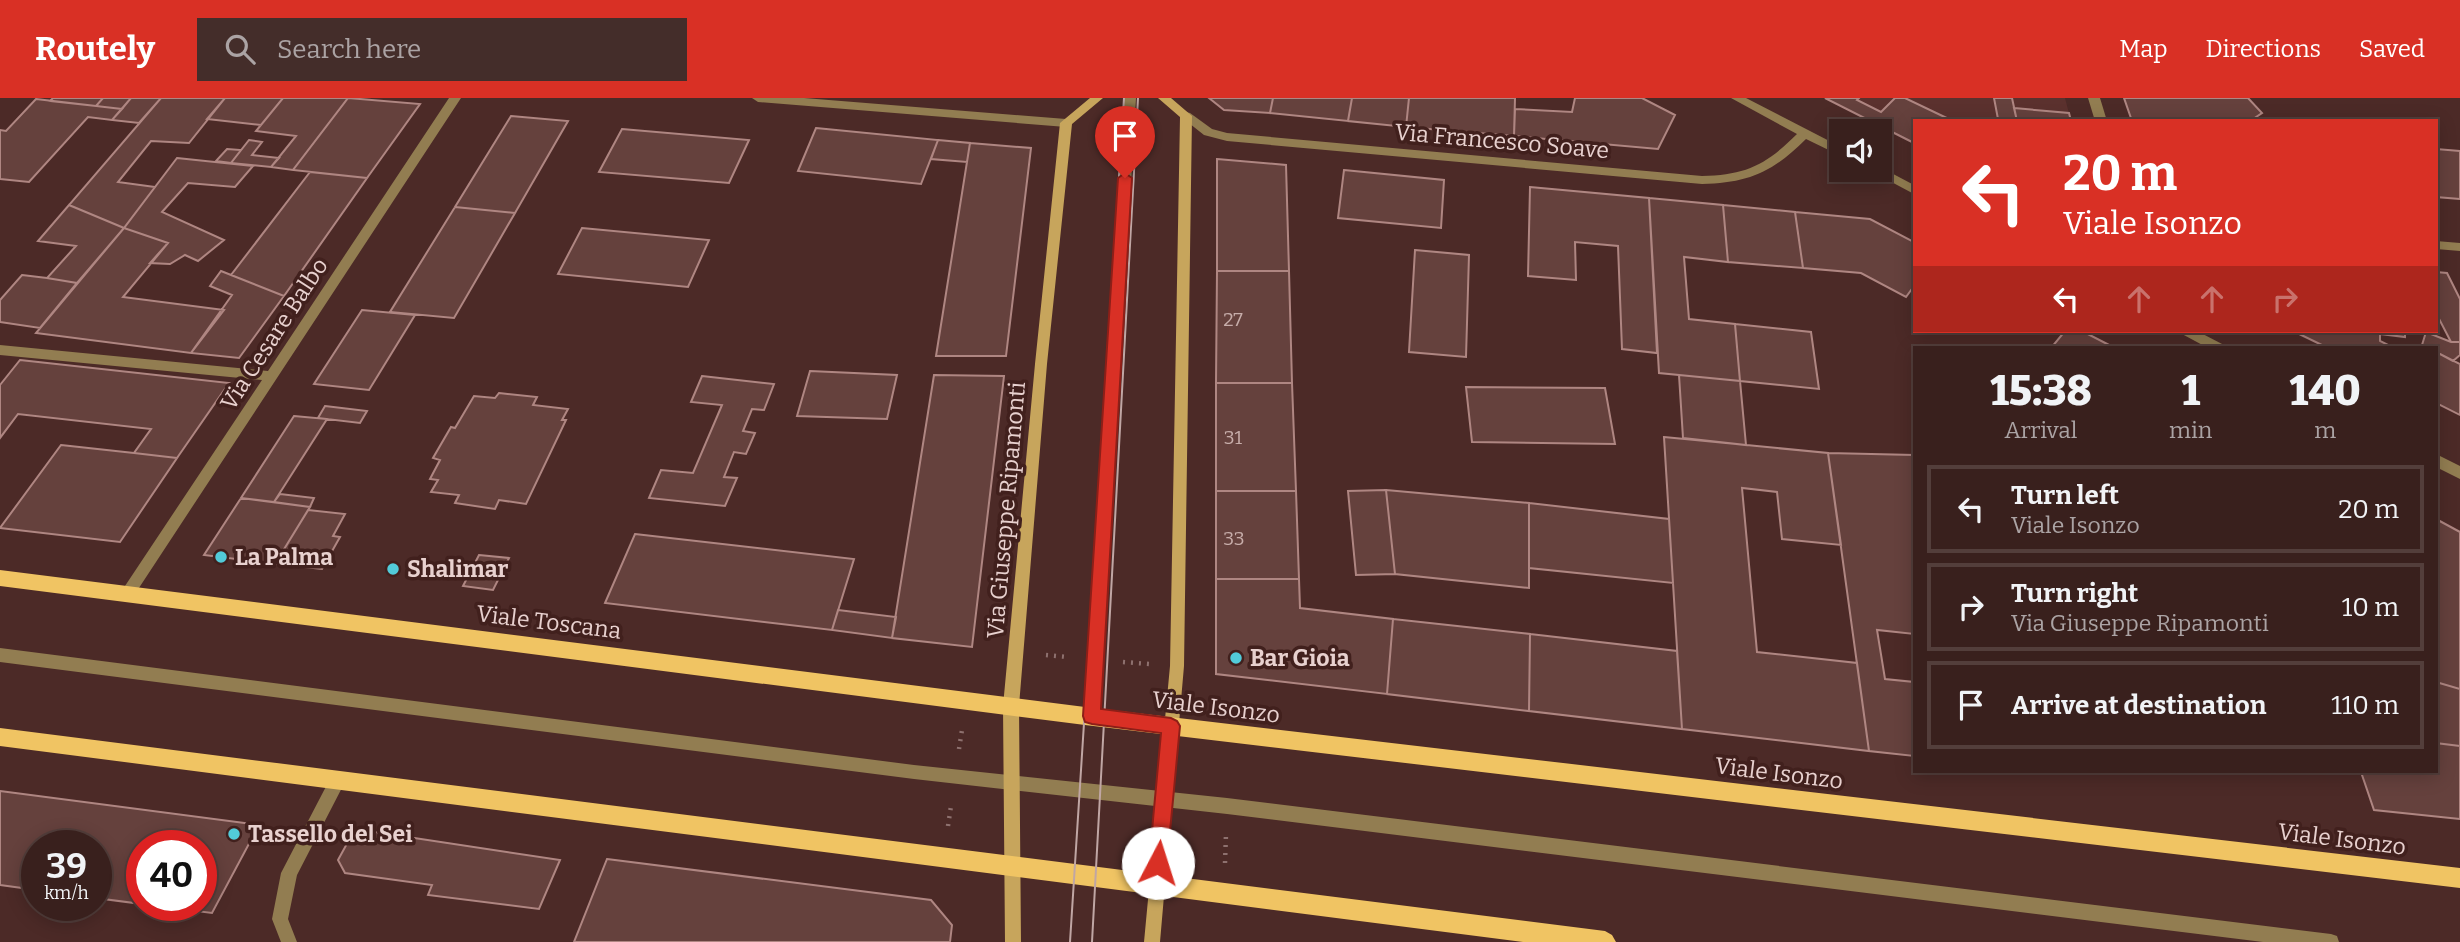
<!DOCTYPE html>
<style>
:root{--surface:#39201d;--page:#442d2a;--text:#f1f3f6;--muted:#aba3a4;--line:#533e3b;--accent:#d93025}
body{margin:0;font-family:Bitter,serif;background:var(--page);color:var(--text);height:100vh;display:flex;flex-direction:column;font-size:26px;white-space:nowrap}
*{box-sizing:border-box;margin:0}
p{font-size:23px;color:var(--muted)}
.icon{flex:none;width:38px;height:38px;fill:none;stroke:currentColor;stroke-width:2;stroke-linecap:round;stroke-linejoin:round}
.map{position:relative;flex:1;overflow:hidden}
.side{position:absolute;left:1913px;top:248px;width:525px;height:427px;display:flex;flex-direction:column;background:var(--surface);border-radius:0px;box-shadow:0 4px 18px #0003,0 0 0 2px var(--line)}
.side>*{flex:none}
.banner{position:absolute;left:1913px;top:21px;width:525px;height:214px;border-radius:0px;box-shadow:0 4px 18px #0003,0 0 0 2px var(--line);background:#d93025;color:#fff;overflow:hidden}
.tools{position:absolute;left:1829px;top:21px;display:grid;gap:14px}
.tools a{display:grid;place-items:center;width:63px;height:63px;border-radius:0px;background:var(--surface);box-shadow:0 4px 18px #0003,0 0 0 2px var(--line);font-size:35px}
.speed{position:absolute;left:21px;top:732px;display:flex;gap:14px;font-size:35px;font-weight:700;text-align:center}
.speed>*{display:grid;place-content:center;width:91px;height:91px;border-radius:50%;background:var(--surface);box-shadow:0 4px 18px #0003,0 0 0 2px var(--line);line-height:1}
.speed small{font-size:18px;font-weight:400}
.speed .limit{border:10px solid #d22;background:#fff;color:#111}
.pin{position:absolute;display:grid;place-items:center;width:60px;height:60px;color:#fff;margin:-72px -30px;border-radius:50% 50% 50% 0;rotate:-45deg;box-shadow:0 0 7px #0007}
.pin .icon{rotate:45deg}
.me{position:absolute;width:77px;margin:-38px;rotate:5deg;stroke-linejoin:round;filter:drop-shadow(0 0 5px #0008)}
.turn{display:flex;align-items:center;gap:24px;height:147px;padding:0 35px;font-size:32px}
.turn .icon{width:91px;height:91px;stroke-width:2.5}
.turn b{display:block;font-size:49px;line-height:60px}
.lanes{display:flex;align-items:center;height:66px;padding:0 35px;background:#0003;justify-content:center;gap:35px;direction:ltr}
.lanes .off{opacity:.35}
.eta{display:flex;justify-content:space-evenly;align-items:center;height:119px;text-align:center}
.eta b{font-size:42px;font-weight:800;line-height:49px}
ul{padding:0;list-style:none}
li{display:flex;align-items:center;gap:21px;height:88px;margin:0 14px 10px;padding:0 21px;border:4px solid var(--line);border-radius:0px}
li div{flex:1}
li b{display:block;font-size:26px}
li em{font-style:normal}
header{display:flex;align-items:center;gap:42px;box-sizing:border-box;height:98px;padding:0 35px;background:var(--accent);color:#fff}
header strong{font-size:33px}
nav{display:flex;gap:38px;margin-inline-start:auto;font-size:24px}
.search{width:490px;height:63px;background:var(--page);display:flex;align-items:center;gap:18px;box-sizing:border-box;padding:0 24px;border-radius:0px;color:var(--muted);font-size:26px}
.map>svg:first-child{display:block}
.built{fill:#5b312e}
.building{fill:#65413d;stroke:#af8682;stroke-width:2}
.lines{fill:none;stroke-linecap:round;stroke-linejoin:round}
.path{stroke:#8e716f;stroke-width:4.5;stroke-dasharray:2 6;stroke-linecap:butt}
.lane{fill:#927d51;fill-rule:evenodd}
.street{fill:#927d51;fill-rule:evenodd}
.secondary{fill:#c7a55c;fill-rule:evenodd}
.primary{fill:#f0c463;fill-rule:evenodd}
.tram{stroke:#c0a6a4;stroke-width:2}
.route{fill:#d93025;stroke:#8d1f18;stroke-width:2}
.poi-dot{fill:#52cbd9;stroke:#41201d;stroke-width:2.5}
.labels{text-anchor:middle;stroke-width:7;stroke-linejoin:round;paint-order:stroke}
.number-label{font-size:19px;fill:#c7adaa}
.street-label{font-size:23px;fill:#e8d1cf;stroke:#41201d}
.poi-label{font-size:23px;font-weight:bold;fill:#e8d1cf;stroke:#41201d;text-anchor:start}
</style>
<header>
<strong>Routely</strong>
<div class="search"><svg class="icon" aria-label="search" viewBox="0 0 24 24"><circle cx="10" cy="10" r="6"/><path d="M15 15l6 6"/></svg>Search here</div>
<nav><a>Map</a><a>Directions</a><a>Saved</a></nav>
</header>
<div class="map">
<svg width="2460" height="844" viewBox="0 0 2460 844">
<rect width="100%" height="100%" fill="#4c2a27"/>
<path class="built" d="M1825,0H2065L2071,23H1914V45Z"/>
<path class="building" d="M53,0H103L96,8L50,3Z
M103,0H131L122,11L96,8Z
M131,0H161L139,25L112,22Z
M161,0H225L189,45L151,43L118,84L155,89L124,130L69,107Z
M225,0H283L261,27L207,21Z
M283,0H348L293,72L271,69L296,38L256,33Z
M348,0L420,6L367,80L293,72Z
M1209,0H1273L1270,15L1224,12Z
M1273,0H1352L1348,23L1270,15Z
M1352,0H1409L1406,29L1348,23Z
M1409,0H1515L1514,38L1406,29Z
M1575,0H1642L1675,17L1658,51L1514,38L1515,11L1572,14Z
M1825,0H1859L1857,2L1881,14L1895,0H1905L1953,23H1914V45Z
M1994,0H2012L2017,23L1998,21Z
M2124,0H2248L2262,15L2250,23H2132Z
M36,1L122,11L112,22L88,19L29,84L0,81V32L6,33Z
M2014,10L2069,15L2071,23H2017Z
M511,18L568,23L515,115L455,109Z
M816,30L938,42L921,86L798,73Z
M622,31L749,42L729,85L599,74Z
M249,42L262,44L252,57L279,60L271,69L231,65Z
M938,42L970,45L967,64L931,61Z
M970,45L1031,50L1006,258H936Z
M227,51L241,52L231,65L216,63Z
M2436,51L2460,53V101L2436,99Z
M177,60L253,68L235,89L188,85L162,114L224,142L198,163L185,157L170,166L150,165L168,145L124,130Z
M1217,61L1286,67L1289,173H1217Z
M1344,72L1444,82L1441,130L1338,120Z
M310,74L367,80L284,198L231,177Z
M1530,89L1649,100L1657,255L1622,251L1618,148L1575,144L1576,182L1528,178Z
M1649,100L1723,107L1728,164L1684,159L1689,221L1735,226L1740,283L1659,275Z
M69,107L124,130L77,185L47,180L76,148L38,143Z
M1723,107L1795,114L1803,170L1728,164Z
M455,109L515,115L454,220L390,214Z
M1795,114L1870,121L1914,144V188L1906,199L1861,175L1803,170Z
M124,130L168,145L123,199L224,212L191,255L36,235Z
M582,130L709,142L688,189L558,176Z
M1415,152L1469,157L1466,259L1409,254Z
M221,173L284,198L239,260L191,255L232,197L210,188Z
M1217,173H1289L1292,285H1216Z
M2436,174L2447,175L2460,201V244H2451L2436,215Z
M22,177L47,180L77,185L40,230L0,224V202Z
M362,212L415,217L369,292L314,286Z
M1735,226L1811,234L1819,291L1740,283Z
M2065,233H2082L2115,250H2051Z
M2293,233H2405V239L2380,236V243L2394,250H2328Z
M2426,234L2451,244H2460V257L2453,263L2436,254V250L2422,247Z
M2436,254L2460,266V317L2436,305Z
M20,262L229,285L177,360L134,355L151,331L18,316L0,340V287Z
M810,273L897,277L887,321L797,318Z
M934,277L1004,278L972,549L892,540Z
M1679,277L1740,283L1746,347L1683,340Z
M702,278L774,286L764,312L752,311L743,333L755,335L746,356L734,354L724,379L737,380L725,408L649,400L661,372L693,375L722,307L691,304Z
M1216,285H1292L1296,393H1216Z
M1466,289L1605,290L1615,346L1472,344Z
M499,295L537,299L533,307L568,311L562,322H566L526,406L499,402L495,411L455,405L459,397L431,394L438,382L430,381L440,362L433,360L451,329L455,330L474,298L495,300Z
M325,308L367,313L360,325L318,320Z
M294,318L327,321L274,404L241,400Z
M1664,339L1828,355L1841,447L1782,441L1777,394L1742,390L1757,554L1857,565L1869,653L1682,631Z
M61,347L134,355L177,360L120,444L0,430Z
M1828,355L1914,357V536L1877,532L1885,581L1914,584V658L1869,653Z
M1386,392L1395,476L1356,477L1348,393Z
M1386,392L1529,405V490L1395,476Z
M1216,393H1296L1299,481H1216Z
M280,396L314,400L310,409L274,404Z
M241,400L310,409L275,466L204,457Z
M1529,405L1669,421L1673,485L1529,470Z
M308,412L345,416L333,438L340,439L322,471L275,466Z
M2436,421L2460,434V591L2436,584Z
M635,436L854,461L832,532L605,505Z
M479,457L509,460L493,492L463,488Z
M1216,481H1299L1300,510L1393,521L1387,596L1216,576Z
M838,512L896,519L892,540L832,532Z
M1393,521L1530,536L1529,613L1387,596Z
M1530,536L1677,553L1682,631L1529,613Z
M2436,584L2460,591V648L2436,645Z
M2436,645L2460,648V721L2374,712L2361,674H2436Z
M0,693L259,727L212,815L149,807H201V747H142V806L96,800V747H37V792L0,787Z
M355,731L560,762L539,811L428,797L432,787L345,775L338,762Z
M607,761L931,802L952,827L950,844H574Z"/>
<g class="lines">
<path class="path" d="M1046,557L1068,559
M1123,564L1149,566
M959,651L962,632
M948,728L951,708
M1225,765L1226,736"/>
<path class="lane" d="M1124,0H1136L1100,618L1097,623L1092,625L1087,623L1084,618Z
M0,550L914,667L1227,700L2331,836L2337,838L2339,844H2263L1227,716L914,681L0,564Z
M338,675L344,677L346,682L297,777L288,821L297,844H281L272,821L281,775L332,677Z"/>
<path class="street" d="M449,0H461L133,499L128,501L123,499L121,495L123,491L262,282L0,257V247L268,273Z
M752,0H804L1066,21L1072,25L1066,29L758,4Z
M1731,0H1746L1841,49V58L1806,41C1773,74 1749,85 1702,86L1227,43L1204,37L1180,18L1186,14L1190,15L1212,31L1227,35L1702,78C1746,77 1766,67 1797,36Z
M2088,0H2100L2107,23H2095Z
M1880,69L1914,87V96L1869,72H1880Z
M2436,143L2460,145V153L2436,151Z
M2180,233H2197L2224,247L2225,250H2208L2182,236Z
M2436,356L2460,368V381L2436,369Z"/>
<path class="secondary" d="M1090,0H1103L1072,26L1047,266L1019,608L1021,844H1005L1003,608L1035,266L1060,25Z
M1158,0H1171L1192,18L1184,568L1160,844H1144L1170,568L1180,19Z"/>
<path class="primary" d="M0,472L1085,609L2460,770V790L1085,627L0,488Z
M0,630L1605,833L1612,837L1616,844H1523L0,648Z"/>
<path class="tram" d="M1070,844L1124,0
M1092,844L1138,0"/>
</g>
<path class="route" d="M1125,75L1132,80L1101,611L1171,620L1177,623L1180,628L1167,765L1165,772L1158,774L1152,772L1149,765L1161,635L1092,626L1085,624L1083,618L1118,80Z"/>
<g class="poi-dot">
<circle cx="221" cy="459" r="7"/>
<circle cx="393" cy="471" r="7"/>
<circle cx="1236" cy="560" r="7"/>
<circle cx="234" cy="736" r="7"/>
</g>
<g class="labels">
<g class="number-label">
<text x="1233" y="228">27</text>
<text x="1233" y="346">31</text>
<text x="1234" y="447">33</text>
</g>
<g class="street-label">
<text transform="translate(1502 43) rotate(5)" y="8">Via Francesco Soave</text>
<text transform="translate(274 236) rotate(-57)" y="8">Via Cesare Balbo</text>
<text transform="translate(1006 412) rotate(-85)" y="8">Via Giuseppe Ripamonti</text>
<text transform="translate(549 524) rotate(7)" y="8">Viale Toscana</text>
<text transform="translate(1216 609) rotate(7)" y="8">Viale Isonzo</text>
<text transform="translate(1779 675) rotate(7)" y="8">Viale Isonzo</text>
<text transform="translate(2342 741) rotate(7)" y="8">Viale Isonzo</text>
</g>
<g class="poi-label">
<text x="235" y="467">La Palma</text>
<text x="407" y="479">Shalimar</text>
<text x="1250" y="568">Bar Gioia</text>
<text x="248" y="744">Tassello del Sei</text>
</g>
</g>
</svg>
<div class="tools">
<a><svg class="icon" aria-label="sound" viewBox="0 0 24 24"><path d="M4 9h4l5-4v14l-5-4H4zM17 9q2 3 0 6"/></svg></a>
</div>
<div class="speed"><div>39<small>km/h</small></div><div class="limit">40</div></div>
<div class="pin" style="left:1125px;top:80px;background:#d93025"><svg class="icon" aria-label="arrive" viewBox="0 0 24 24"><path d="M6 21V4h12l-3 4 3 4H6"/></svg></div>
<svg class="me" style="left:1158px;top:765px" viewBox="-20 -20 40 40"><circle r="19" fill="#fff"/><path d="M0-13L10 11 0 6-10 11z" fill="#d93025"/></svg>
<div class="banner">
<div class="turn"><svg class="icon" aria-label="left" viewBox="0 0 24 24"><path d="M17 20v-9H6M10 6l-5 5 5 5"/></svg><div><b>20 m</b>Viale Isonzo</div></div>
<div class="lanes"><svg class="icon" aria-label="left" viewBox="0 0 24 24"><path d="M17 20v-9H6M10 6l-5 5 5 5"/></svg><svg class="icon off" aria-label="ahead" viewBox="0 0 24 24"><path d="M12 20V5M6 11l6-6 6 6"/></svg><svg class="icon off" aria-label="ahead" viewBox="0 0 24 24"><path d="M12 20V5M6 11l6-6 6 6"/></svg><svg class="icon off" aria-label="right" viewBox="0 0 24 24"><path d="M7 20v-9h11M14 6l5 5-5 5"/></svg></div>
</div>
<section class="side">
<div class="eta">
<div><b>15:38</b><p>Arrival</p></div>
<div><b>1</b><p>min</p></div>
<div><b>140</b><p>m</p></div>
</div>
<ul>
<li><svg class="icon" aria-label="left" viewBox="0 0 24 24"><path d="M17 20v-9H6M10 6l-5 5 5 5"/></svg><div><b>Turn left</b><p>Viale Isonzo</p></div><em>20 m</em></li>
<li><svg class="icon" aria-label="right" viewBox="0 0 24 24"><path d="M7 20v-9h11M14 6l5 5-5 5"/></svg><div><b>Turn right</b><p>Via Giuseppe Ripamonti</p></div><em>10 m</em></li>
<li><svg class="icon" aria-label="arrive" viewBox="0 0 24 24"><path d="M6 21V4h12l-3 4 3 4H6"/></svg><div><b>Arrive at destination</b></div><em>110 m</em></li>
</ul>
</section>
</div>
